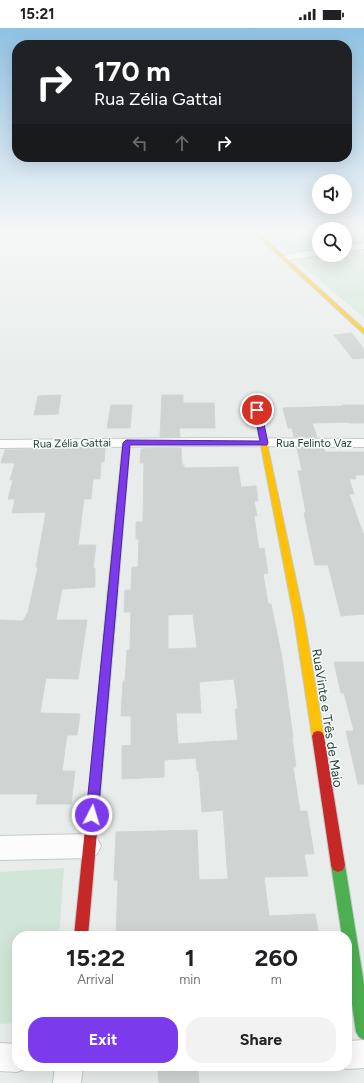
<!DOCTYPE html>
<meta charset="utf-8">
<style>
:root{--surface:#fff;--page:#f2f2f2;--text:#202124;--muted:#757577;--accent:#7c3aed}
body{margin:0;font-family:Figtree,sans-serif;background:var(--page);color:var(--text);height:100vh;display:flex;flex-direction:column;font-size:15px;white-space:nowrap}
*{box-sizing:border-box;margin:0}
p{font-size:13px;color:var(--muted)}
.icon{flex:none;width:22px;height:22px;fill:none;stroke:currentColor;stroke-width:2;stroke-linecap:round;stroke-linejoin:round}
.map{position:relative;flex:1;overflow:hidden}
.panel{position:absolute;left:12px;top:903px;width:340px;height:140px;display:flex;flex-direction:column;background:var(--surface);border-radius:16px;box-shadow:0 4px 16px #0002}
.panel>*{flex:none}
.banner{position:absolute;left:12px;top:12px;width:340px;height:122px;border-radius:16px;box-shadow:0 4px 16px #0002;background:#202124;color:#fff;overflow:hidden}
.fabs{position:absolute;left:312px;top:146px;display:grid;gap:8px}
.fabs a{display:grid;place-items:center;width:40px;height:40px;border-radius:50%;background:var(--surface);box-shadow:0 4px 16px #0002;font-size:20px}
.pin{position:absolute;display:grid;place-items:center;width:34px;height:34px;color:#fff;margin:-17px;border:2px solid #fff;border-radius:50%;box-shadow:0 1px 4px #0007}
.me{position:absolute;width:44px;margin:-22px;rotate:5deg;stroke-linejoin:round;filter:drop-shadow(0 0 3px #0008)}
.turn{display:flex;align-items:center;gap:14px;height:84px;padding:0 16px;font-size:18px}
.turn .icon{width:52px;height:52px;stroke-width:2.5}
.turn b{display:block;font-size:28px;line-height:34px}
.lanes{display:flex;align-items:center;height:38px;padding:0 16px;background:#0003;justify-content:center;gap:20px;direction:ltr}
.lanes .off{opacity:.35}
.eta{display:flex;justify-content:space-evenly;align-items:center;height:68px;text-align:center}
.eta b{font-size:24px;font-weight:700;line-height:28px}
.button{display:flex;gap:8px;margin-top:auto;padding:8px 16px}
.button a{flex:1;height:46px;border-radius:16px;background:var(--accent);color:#fff;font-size:16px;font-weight:700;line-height:46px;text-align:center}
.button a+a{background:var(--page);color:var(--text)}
.status{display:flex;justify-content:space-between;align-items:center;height:28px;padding:0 20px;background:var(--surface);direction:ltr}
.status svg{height:11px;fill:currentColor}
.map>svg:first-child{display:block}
.green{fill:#d1e6d8}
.building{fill:#cfd4d2;stroke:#d1d6d4;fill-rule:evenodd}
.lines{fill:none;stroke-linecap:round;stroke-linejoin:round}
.street-casing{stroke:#c5cac8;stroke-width:2}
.fast-casing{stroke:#c3cbc8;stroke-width:2}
.slow-casing{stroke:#c3cbc8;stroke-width:2}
.jam-casing{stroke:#c3cbc8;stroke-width:2}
.street{fill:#fcfcfc;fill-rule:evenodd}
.fast{fill:#4caf50;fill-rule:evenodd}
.slow{fill:#ffc107;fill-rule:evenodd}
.jam{fill:#c62828;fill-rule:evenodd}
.route{fill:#7c3aed;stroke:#51269a}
.labels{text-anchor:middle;stroke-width:3;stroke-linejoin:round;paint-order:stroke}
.street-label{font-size:11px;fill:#24423a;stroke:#f7fbf9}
.near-street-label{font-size:13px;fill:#24423a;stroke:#f7fbf9}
</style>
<div class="status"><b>15:21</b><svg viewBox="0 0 49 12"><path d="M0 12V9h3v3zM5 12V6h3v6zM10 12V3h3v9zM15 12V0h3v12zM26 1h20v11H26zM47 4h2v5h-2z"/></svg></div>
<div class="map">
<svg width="364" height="1055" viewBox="0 0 364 1055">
<rect width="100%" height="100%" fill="#e8edeb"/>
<path class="green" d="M262,203H319V227H345V203H364V290Z
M64,840L59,908H17V995L0,996V844Z"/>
<path class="building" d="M352,305L364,321V330L353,331L334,307Z
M61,367L58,386L34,387L38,368Z
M162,367H183V375H214L215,400H179L180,409H160Z
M111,377H132L130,400H107Z
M342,377H364V395H349L348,394L312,395L317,409H294L292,400H288L283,380L343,378Z
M105,420L104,434H101L100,451H93L91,471H84L78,517H96L93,540H95V559L62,561L56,592H87L78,651L46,650L40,685L80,686L77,707H67L62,743H75L71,776H36L38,766H0V592L23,593L28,584L38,539H36L46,484L12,485L15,471H8L13,452H10L15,435H1L5,422Z
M159,420H181L182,437H184V440L238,439L241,459L256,458L258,473H254L257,488H254L259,521L264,520L268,545L263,546L268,576H271L282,630L293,709H292L296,739H293L300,783H307L314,826H304L308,848L264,849L269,888L315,886L319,908H218L217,906L116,908L118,852H114L116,804L197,802L199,852L228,851L223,782L202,784L199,743H197L196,730L164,732V749L122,751V718L131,717V688H121L123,653H125L127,622H130L131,584H124L125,562H131L132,539H138L139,511H136V494H143L144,435H140L141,421ZM193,586L197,620L168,621V587ZM234,651L238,681H235L238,712L178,716L176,685H201L199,654Z
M297,420H321L324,421L325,424H364V447H355L356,451H349L354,466H349L364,508V586L341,588L328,537H315L304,485H306L298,443H302Z
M334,634H364V756H358L346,703H354L344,665H341Z
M198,1042L199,1055H159L158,1043Z"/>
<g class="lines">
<defs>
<path id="street" d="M364,215V221L345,223V217Z
M319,221V227L285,233L281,230L285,227Z
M200,410L364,411V419L200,418L0,420V412Z
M89,806L97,810L101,818L97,826L89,830L0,832V808Z
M364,1012V1040L347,1041L339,1038H347V1013Z
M0,1015L17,1016V1038H28L27,1040L17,1044L0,1043Z
M55,1038H83L81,1055H53Z"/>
<path id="fast" d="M113,557L116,558L118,561L99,781L97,785L93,787L89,785L87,781L108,561L110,558Z
M338,830L343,832L345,837L364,956V1012L359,1009L356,1004L347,942V908H342L331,837L333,832Z"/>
<path id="slow" d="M252,203H256L364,301V306Z
M257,380L260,382L304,590L324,708L322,712L318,713L314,712L312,708L294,590L254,382Z
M123,413H126L130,415L118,561L116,564H110L108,561Z"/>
<path id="jam" d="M318,703L322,704L324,708L345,837L343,842L338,844L333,842L331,837L312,708L314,704Z
M93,775L97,777L99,781L88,908H74L87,781L89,777Z"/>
</defs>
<use href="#street" class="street-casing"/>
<use href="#fast" class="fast-casing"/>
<use href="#slow" class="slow-casing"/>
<use href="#jam" class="jam-casing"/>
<use href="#street" class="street"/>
<use href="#fast" class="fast"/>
<use href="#slow" class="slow"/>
<use href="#jam" class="jam"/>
</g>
<linearGradient id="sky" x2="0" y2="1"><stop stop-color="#8fc1e3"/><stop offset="0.58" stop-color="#f5f7f6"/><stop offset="1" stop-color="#f5f7f6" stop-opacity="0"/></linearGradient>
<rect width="364" height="350" fill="url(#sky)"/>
<path class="route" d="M255,380H257L261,382L268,415L267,417H130L98,787L97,792L92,794L88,792L86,787L123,415L126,412L260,413L254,382Z"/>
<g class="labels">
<g class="street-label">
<text transform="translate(72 415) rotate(-1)" y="4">Rua Zélia Gattai</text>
<text x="314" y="419">Rua Felinto Vaz</text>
</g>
<g class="near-street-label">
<text transform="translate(328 690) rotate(81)" y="5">RuaVinte e Três de Maio</text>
</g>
</g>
</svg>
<div class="fabs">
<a><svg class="icon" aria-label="sound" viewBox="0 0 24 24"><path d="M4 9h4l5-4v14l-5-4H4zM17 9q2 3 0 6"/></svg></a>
<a><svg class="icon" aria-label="search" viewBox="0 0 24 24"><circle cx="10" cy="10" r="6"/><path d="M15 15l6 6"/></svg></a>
</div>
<div class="pin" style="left:257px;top:382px;background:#d93025"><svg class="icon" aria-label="arrive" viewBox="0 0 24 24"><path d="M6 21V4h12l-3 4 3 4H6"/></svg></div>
<svg class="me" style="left:92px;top:787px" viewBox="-20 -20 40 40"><circle r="17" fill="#7c3aed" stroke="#fff" stroke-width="3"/><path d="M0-11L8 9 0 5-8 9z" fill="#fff"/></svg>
<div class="banner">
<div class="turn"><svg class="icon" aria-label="right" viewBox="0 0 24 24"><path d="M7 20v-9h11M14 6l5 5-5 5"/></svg><div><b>170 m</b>Rua Zélia Gattai</div></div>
<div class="lanes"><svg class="icon off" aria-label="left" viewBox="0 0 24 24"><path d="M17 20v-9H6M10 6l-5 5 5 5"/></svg><svg class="icon off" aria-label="ahead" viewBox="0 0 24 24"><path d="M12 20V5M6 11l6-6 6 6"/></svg><svg class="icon" aria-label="right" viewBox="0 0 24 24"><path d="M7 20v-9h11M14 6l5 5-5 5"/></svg></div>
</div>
<section class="panel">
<div class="eta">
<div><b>15:22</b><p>Arrival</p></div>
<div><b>1</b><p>min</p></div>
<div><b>260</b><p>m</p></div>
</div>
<div class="button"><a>Exit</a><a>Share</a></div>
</section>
</div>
